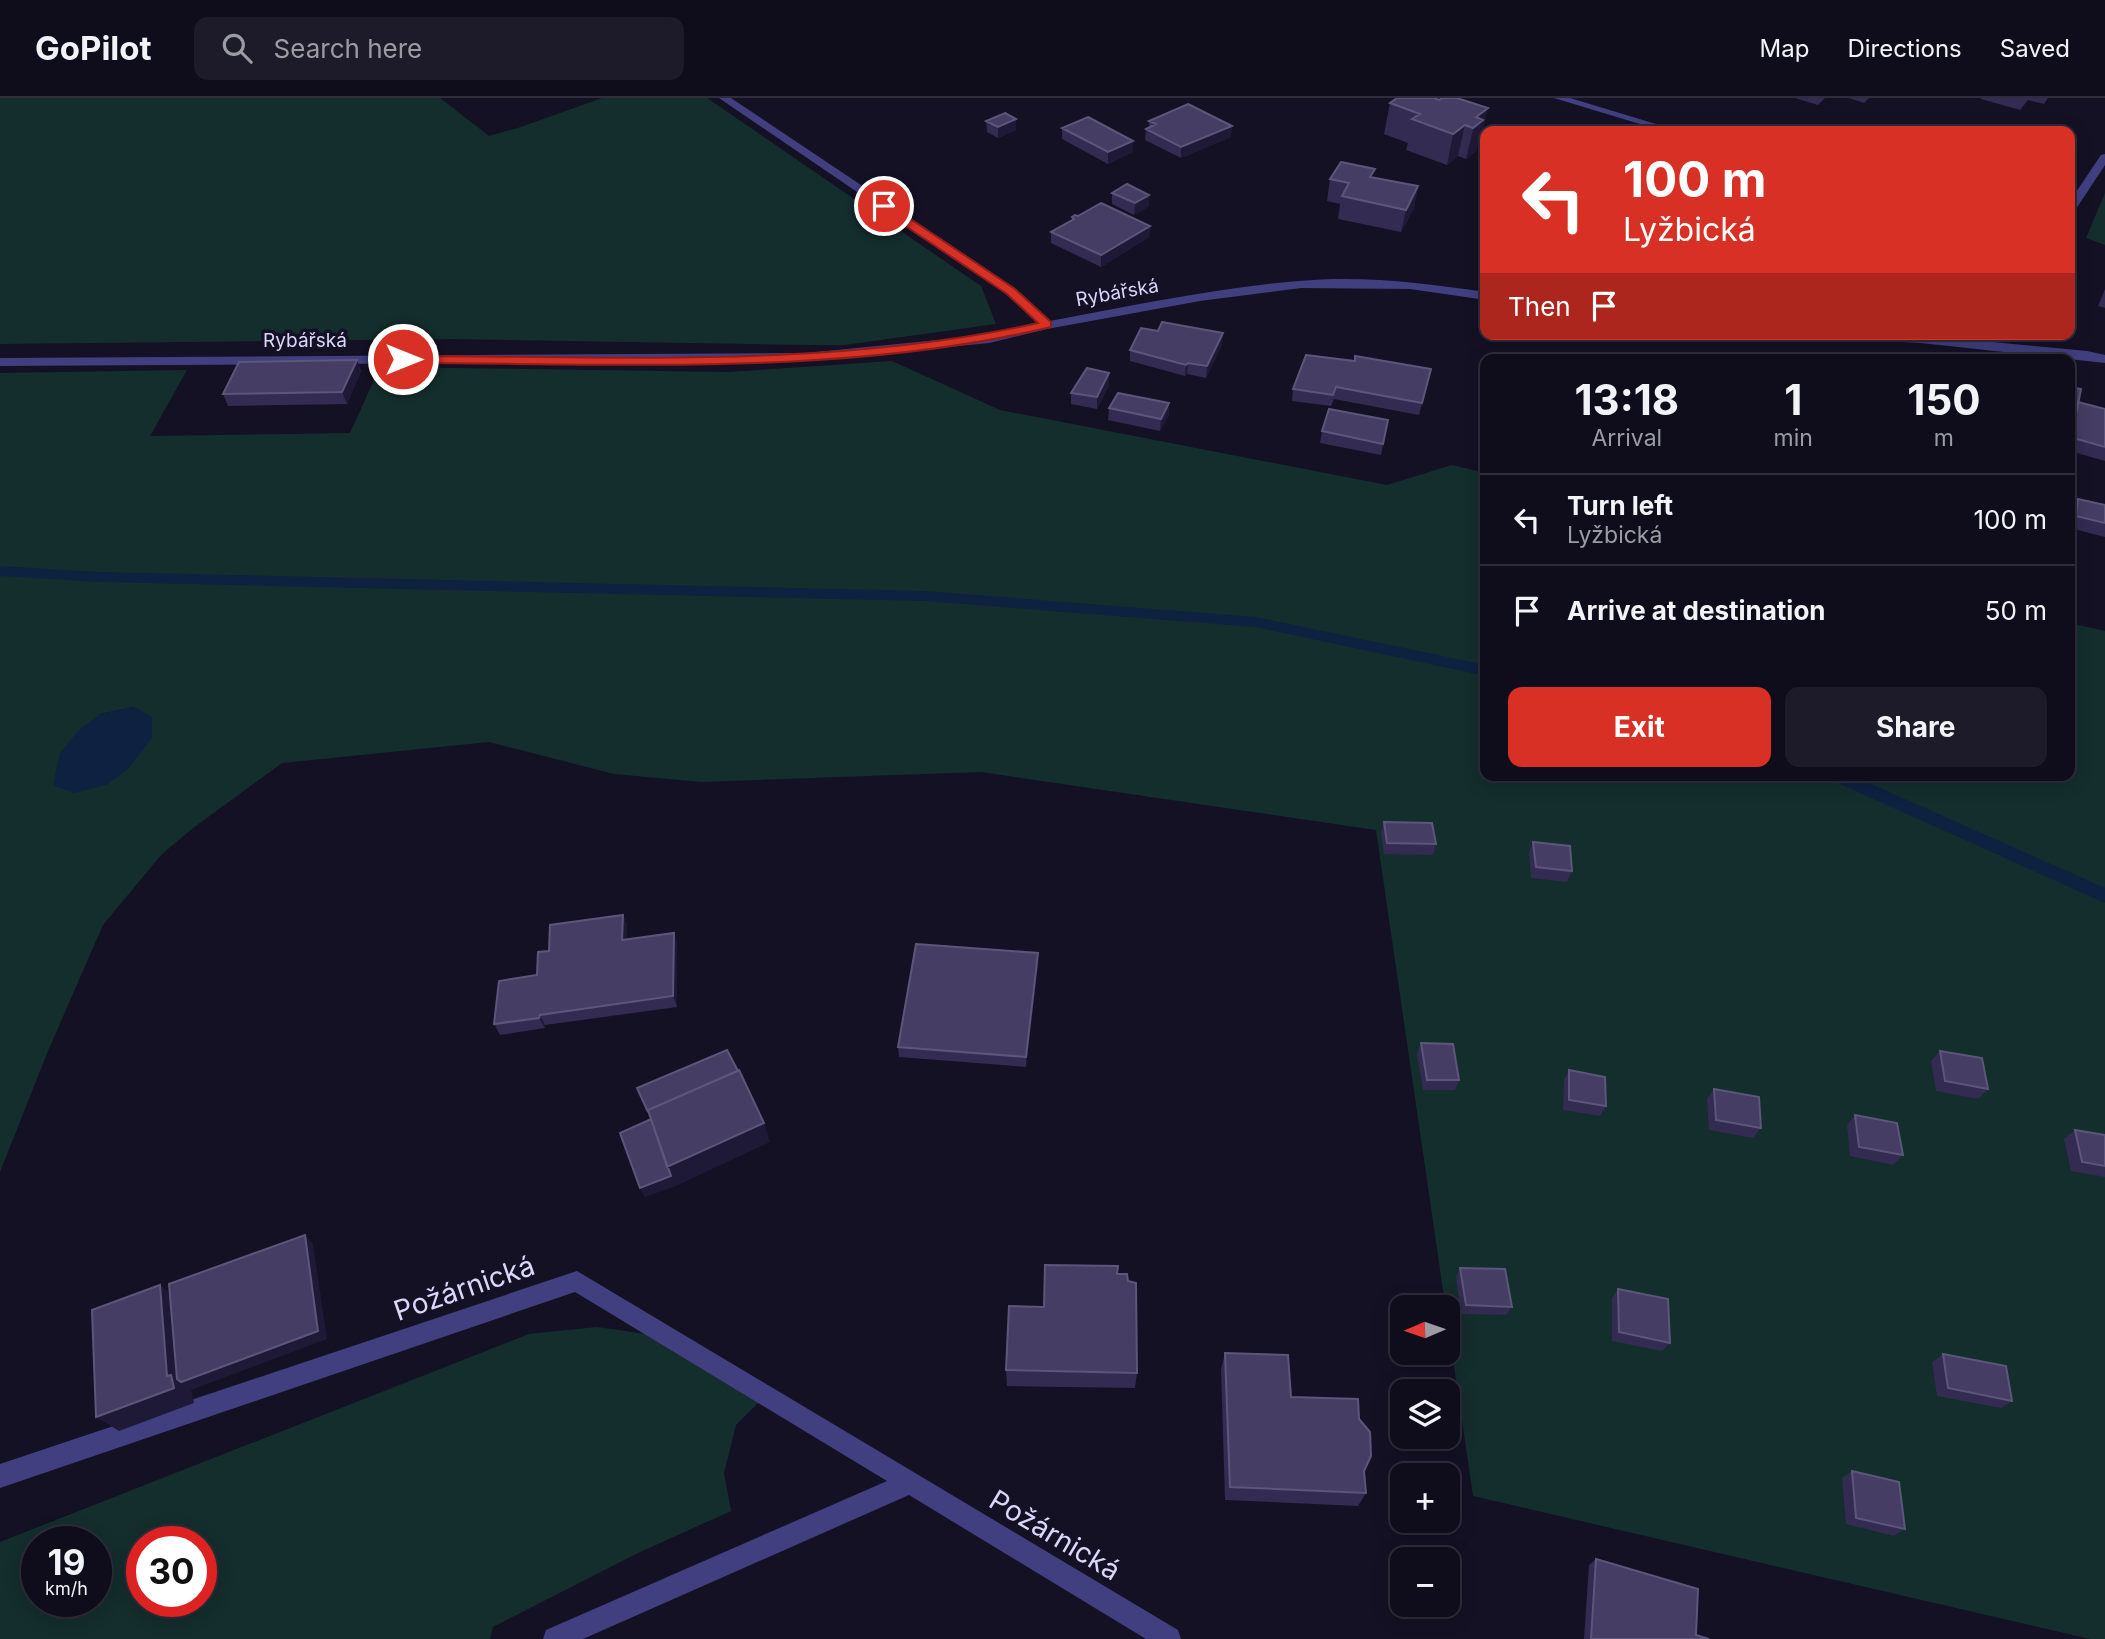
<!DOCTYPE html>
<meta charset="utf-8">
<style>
:root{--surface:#0f0d1c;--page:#1d1b29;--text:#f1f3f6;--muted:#9b9ca3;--line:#2f2d3b;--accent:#d93025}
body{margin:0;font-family:Inter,sans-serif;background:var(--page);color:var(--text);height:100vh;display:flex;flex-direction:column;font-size:26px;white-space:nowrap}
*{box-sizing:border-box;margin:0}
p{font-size:23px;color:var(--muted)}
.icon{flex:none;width:38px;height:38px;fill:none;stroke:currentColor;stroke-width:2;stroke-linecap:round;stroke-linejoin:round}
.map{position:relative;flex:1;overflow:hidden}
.details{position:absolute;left:1480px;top:256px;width:595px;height:427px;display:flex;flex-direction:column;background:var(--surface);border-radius:14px;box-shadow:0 4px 18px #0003,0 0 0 2px var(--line)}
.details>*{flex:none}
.guide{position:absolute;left:1480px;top:28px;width:595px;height:214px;border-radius:14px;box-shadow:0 4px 18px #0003,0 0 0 2px var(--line);background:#d93025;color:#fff;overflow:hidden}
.needle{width:46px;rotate:268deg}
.fabs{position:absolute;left:1390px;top:1197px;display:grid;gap:14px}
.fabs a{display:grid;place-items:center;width:70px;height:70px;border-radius:14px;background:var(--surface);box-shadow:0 4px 18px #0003,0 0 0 2px var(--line);font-size:35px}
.speed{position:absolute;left:21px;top:1428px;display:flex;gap:14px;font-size:35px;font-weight:700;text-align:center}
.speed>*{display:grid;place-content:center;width:91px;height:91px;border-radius:50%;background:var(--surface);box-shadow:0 4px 18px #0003,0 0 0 2px var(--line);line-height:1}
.speed small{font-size:18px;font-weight:400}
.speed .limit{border:10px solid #d22;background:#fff;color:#111}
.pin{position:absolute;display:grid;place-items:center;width:60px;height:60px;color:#fff;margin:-30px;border:4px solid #fff;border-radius:50%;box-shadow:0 2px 7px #0007}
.me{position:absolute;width:77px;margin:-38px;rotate:90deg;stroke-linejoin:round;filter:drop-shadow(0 0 5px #0008)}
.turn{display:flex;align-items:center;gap:24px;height:147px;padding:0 28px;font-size:32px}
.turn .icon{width:91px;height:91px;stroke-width:2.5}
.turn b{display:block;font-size:49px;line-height:60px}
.then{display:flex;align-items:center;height:66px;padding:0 28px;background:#0003;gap:14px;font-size:26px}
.eta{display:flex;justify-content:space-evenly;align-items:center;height:119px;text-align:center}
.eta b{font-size:42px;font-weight:700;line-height:49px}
.action{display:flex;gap:14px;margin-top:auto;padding:14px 28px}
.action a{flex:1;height:80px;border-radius:14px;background:var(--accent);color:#fff;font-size:28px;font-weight:700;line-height:80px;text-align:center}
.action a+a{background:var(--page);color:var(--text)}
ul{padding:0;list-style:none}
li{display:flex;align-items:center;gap:21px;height:91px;padding:0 28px;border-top:2px solid var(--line)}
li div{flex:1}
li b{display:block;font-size:26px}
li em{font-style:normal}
header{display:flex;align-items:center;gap:42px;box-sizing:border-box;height:98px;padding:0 35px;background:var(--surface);border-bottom:2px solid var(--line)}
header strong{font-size:33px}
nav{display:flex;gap:38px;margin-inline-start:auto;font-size:24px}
.search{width:490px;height:63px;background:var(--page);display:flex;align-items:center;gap:18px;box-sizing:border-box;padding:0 24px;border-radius:14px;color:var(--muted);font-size:26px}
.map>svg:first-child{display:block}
.green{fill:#142e2d;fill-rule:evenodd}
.water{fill:#0e2141}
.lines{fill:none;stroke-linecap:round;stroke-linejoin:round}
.stream{fill:#0e2141;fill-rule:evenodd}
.street{fill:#413f80;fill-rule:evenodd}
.wall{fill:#332b51}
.shaded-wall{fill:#1f1938}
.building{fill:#453d63;stroke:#5c567b;stroke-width:2}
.route{fill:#d93025;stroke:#8d1f18;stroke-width:2}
.labels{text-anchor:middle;stroke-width:7;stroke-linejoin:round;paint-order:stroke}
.far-street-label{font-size:19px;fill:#dbd7fc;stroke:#141125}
.near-street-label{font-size:28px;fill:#dbd7fc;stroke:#141125}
</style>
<header>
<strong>GoPilot</strong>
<div class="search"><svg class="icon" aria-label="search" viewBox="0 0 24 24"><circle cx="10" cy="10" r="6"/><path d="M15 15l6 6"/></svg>Search here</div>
<nav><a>Map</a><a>Directions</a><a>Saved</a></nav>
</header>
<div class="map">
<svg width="2105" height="1541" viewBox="0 0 2105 1541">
<rect width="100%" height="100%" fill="#141125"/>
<path class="green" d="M0,0H440L489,38L521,29L602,0H707L981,188L996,226L844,247H807L453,241L0,246Z
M2105,95V147L2086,140Z
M892,263L1000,312L1387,387L1452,367L1486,375V677H2070V525L2105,533V1541H2090L1473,1398L1376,732L981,674L702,684L614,676L489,644L282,665L193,730L161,757L103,827L48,953L0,1074V275L187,272L150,338L350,335L380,269L729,274ZM134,609L127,672L100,616Z
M597,1229L646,1236L768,1295L736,1327L724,1375L731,1413L638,1455L493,1529L490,1541H0V1444L529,1236ZM37,1444H96V1503H37ZM142,1444H201V1503H142Z"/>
<path class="water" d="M134,609L152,619V640L127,672L106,687L74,695L53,687L60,655L78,633L100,616Z"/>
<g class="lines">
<path class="stream" d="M0,468L99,474L925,493L1256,519L1486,567V578L1256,529L925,503L99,484L0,478Z
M1827,677H1851L2105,790V805L1829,681Z"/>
<path class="street" d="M719,0H731L1015,190L1050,223C1132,208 1215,190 1299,183C1361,177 1424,185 1486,194V202L1410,191L1301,190L1200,203L1047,231L989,245L806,263L0,268V260L806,255L989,237L1038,225L1007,196Z
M1554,0H1570L1679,33H1663Z
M2105,56V67L2074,114L2070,115V103L2101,57Z
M1820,236L1921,237L2087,253L2105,257V265L1921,245L1826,240Z
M577,1173L1178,1532L1181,1541H1146L909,1397L583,1541H543L546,1532L887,1383L575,1194L0,1390V1366Z"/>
</g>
<path class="wall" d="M1457,0L1481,41L1478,43L1476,53L1466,61L1458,58L1447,67L1406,52L1408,45L1384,36L1390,5Z
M1795,0H1825L1818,7Z
M1849,0H1869L1864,5Z
M1981,0H2048L2044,6L2028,2L2020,12L1981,1Z
M1016,21V32L998,40L987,34L986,23Z
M1149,23L1231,39L1181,60L1145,42L1146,31L1149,29Z
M1062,30L1133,43V54L1108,66L1062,41Z
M1374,79L1418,88L1414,110L1401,134L1338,121L1340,106L1327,103L1330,81Z
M1112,95L1149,108L1134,117L1112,106Z
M1078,118L1150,128L1149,139L1101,169L1051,145V134L1072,122V119Z
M2105,191V210L2098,208Z
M1222,247L1206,280L1187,276L1185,278L1130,263V252Z
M357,262L361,273L347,306L228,308L223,296Z
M1355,263L1431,271L1419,317L1334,301L1331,308L1292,303L1293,291Z
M1109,287L1097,311L1071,306V295Z
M2070,289L2078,304L2105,311V363L2070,353Z
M1169,305V317L1160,333L1108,322L1109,310Z
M1388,322L1381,357L1320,345L1322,333Z
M2078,401L2105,407V439L2070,430V412Z
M1384,724L1436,746L1433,757L1384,756L1381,735Z
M1533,744L1572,773L1567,784L1531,780L1529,755Z
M623,817L627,828V842L674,835L677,846V909L545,927V930L500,937L494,926L537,877L549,853Z
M1038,855V866L1026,969L899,959L898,949Z
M1421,945L1459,982L1455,992H1423L1417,956Z
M1940,953L1988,991L1978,1001L1936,993L1931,963Z
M1569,972L1606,1008L1600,1018L1563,1012L1564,982Z
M1714,991L1761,1030L1753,1040L1709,1032L1707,1001Z
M1855,1017L1903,1057L1893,1067L1850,1058L1847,1027Z
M2075,1032L2105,1037V1079L2071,1073L2064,1041Z
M1460,1170L1512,1209L1506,1217L1461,1216L1456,1179Z
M1117,1176L1137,1275L1135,1290L1007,1288L1006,1272L1044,1209Z
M1618,1191L1670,1245L1662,1253L1612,1243V1200Z
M1225,1255L1291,1299L1364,1373L1366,1395L1358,1408L1225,1402L1221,1271Z
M1943,1256L2012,1303L2001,1310L1937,1298L1932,1264Z
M1852,1373L1905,1431L1894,1438L1846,1426L1842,1380Z
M1596,1461L1696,1537L1709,1541H1584L1589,1467Z"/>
<path class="shaded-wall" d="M1488,10L1481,41L1478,43L1476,53L1466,61L1476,19Z
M1016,21V32L998,40V29Z
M1465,27L1458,58L1447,67L1453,36Z
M1232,28L1231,39L1181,60V49Z
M1133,43V54L1108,66V54Z
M1418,88L1414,110L1401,134L1406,112Z
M1149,97V108L1134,117L1135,105Z
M1150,128L1149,139L1101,169V157Z
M1223,235L1222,247L1206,280L1207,268Z
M357,262L361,273L347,306L342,294Z
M1188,265L1187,276L1185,278L1186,267Z
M1109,275V287L1097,311V299Z
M1169,305V317L1160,333L1161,321Z
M623,817L627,828V853L622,842Z
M674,835L677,846V909L673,898Z
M1038,855V866L1026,969V959Z
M540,917L545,927V930L539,920Z
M764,1025L770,1044L676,1088L645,1099L640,1090L667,1069Z
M305,1137L313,1146L327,1241L191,1292L194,1305L119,1333L96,1319L167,1278L160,1187L180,1204Z"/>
<path class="building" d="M1397,0H1434L1439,2L1442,0H1457L1488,10L1476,19L1483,22L1473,30L1465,27L1453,36L1412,21L1420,16L1390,5Z
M1188,6L1232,28L1181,49L1146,31L1156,26L1149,23Z
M1005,15L1016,21L998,29L986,23Z
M1088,19L1133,43L1108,54L1062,30Z
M1341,64L1375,71L1370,79L1418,88L1406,112L1342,98L1349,85L1330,81Z
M1127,86L1149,97L1135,105L1112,95Z
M1101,105L1150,128L1101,157L1051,134L1074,121L1072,119L1075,117L1078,118Z
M1162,224L1223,235L1207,268L1188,265L1186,267L1130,252L1141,230L1158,233Z
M1306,257L1355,263V258L1431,271L1422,305L1336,289L1333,297L1293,291Z
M357,262L342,294L223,296L239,264Z
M1087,270L1109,275L1097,299L1071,295Z
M2070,289L2081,291L2074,327L2070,326Z
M1118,295L1169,305L1161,321L1109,310Z
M2078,304L2105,311V349L2070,339V333L2074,327Z
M1329,311L1388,322L1383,346L1322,333Z
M2078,401L2105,407V425L2076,418Z
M1384,724L1432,725L1436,746L1387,745Z
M1533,744L1570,748L1572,773L1536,769Z
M623,817L622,842L674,835L673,898L540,917L539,920L494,926L499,883L537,877L538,854L549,853L550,827Z
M916,846L1038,855L1026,959L898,949Z
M1421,945L1453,946L1459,982H1427Z
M727,952L738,973L648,1012V1014L637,990Z
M1940,953L1982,960L1988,991L1945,983Z
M739,972L764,1025L667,1069L648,1012Z
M1569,972L1605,979L1606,1008L1569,1002Z
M1714,991L1759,999L1761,1030L1716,1022Z
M1855,1017L1897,1025L1903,1057L1859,1049Z
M651,1021L671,1078L640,1090L620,1035Z
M2075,1032L2105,1037V1068L2082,1064Z
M305,1137L318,1233L181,1284L177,1281L169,1186Z
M1045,1167L1118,1168L1117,1176H1127L1128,1183L1136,1185L1137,1275L1006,1272L1009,1208L1044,1209Z
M1460,1170L1505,1171L1512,1209L1466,1207Z
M160,1187L167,1278L171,1277L174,1290L96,1319L92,1212Z
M1618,1191L1668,1201L1670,1245L1619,1234Z
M1225,1255L1288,1257L1291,1299L1358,1301L1359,1321L1370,1334L1371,1358L1364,1373L1366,1395L1230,1389Z
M1943,1256L2006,1268L2012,1303L1948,1290Z
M1852,1373L1899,1384L1905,1431L1856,1420Z
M1596,1461L1698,1491L1696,1537L1709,1541H1591Z"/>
<path class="route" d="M880,106H888L1015,191L1051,224V229C844,279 615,265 403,265L397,261L403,258C614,258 832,271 1038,225L1007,196L880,111Z"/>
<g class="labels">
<g class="far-street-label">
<text transform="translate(1117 194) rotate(-10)" y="7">Rybářská</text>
<text x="305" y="249">Rybářská</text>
</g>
<g class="near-street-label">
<text transform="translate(464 1190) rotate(-19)" y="10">Požárnická</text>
<text transform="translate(1055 1437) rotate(31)" y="10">Požárnická</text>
</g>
</g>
</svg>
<div class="fabs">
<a><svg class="needle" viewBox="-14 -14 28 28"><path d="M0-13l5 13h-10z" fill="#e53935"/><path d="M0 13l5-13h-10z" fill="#9b9ca3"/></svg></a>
<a><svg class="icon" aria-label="layers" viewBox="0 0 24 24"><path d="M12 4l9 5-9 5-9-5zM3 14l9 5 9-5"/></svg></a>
<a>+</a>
<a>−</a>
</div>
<div class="speed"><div>19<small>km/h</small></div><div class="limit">30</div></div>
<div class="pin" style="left:884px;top:108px;background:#d93025"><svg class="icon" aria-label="arrive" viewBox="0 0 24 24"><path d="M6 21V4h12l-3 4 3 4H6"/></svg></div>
<svg class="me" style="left:403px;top:261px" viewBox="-20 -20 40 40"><circle r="17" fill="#d93025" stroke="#fff" stroke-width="3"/><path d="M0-11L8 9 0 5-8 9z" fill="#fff"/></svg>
<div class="guide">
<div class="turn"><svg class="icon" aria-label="left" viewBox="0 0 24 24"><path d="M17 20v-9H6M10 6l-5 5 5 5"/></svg><div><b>100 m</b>Lyžbická</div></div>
<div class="then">Then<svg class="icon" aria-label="arrive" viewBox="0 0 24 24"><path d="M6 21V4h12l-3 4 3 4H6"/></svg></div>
</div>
<section class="details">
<div class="eta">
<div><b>13:18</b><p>Arrival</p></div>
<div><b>1</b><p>min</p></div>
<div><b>150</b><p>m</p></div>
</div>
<ul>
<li><svg class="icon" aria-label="left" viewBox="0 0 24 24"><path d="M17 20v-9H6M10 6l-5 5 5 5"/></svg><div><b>Turn left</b><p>Lyžbická</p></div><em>100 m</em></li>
<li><svg class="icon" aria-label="arrive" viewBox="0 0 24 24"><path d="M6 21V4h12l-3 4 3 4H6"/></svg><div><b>Arrive at destination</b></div><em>50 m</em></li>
</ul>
<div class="action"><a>Exit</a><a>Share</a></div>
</section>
</div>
